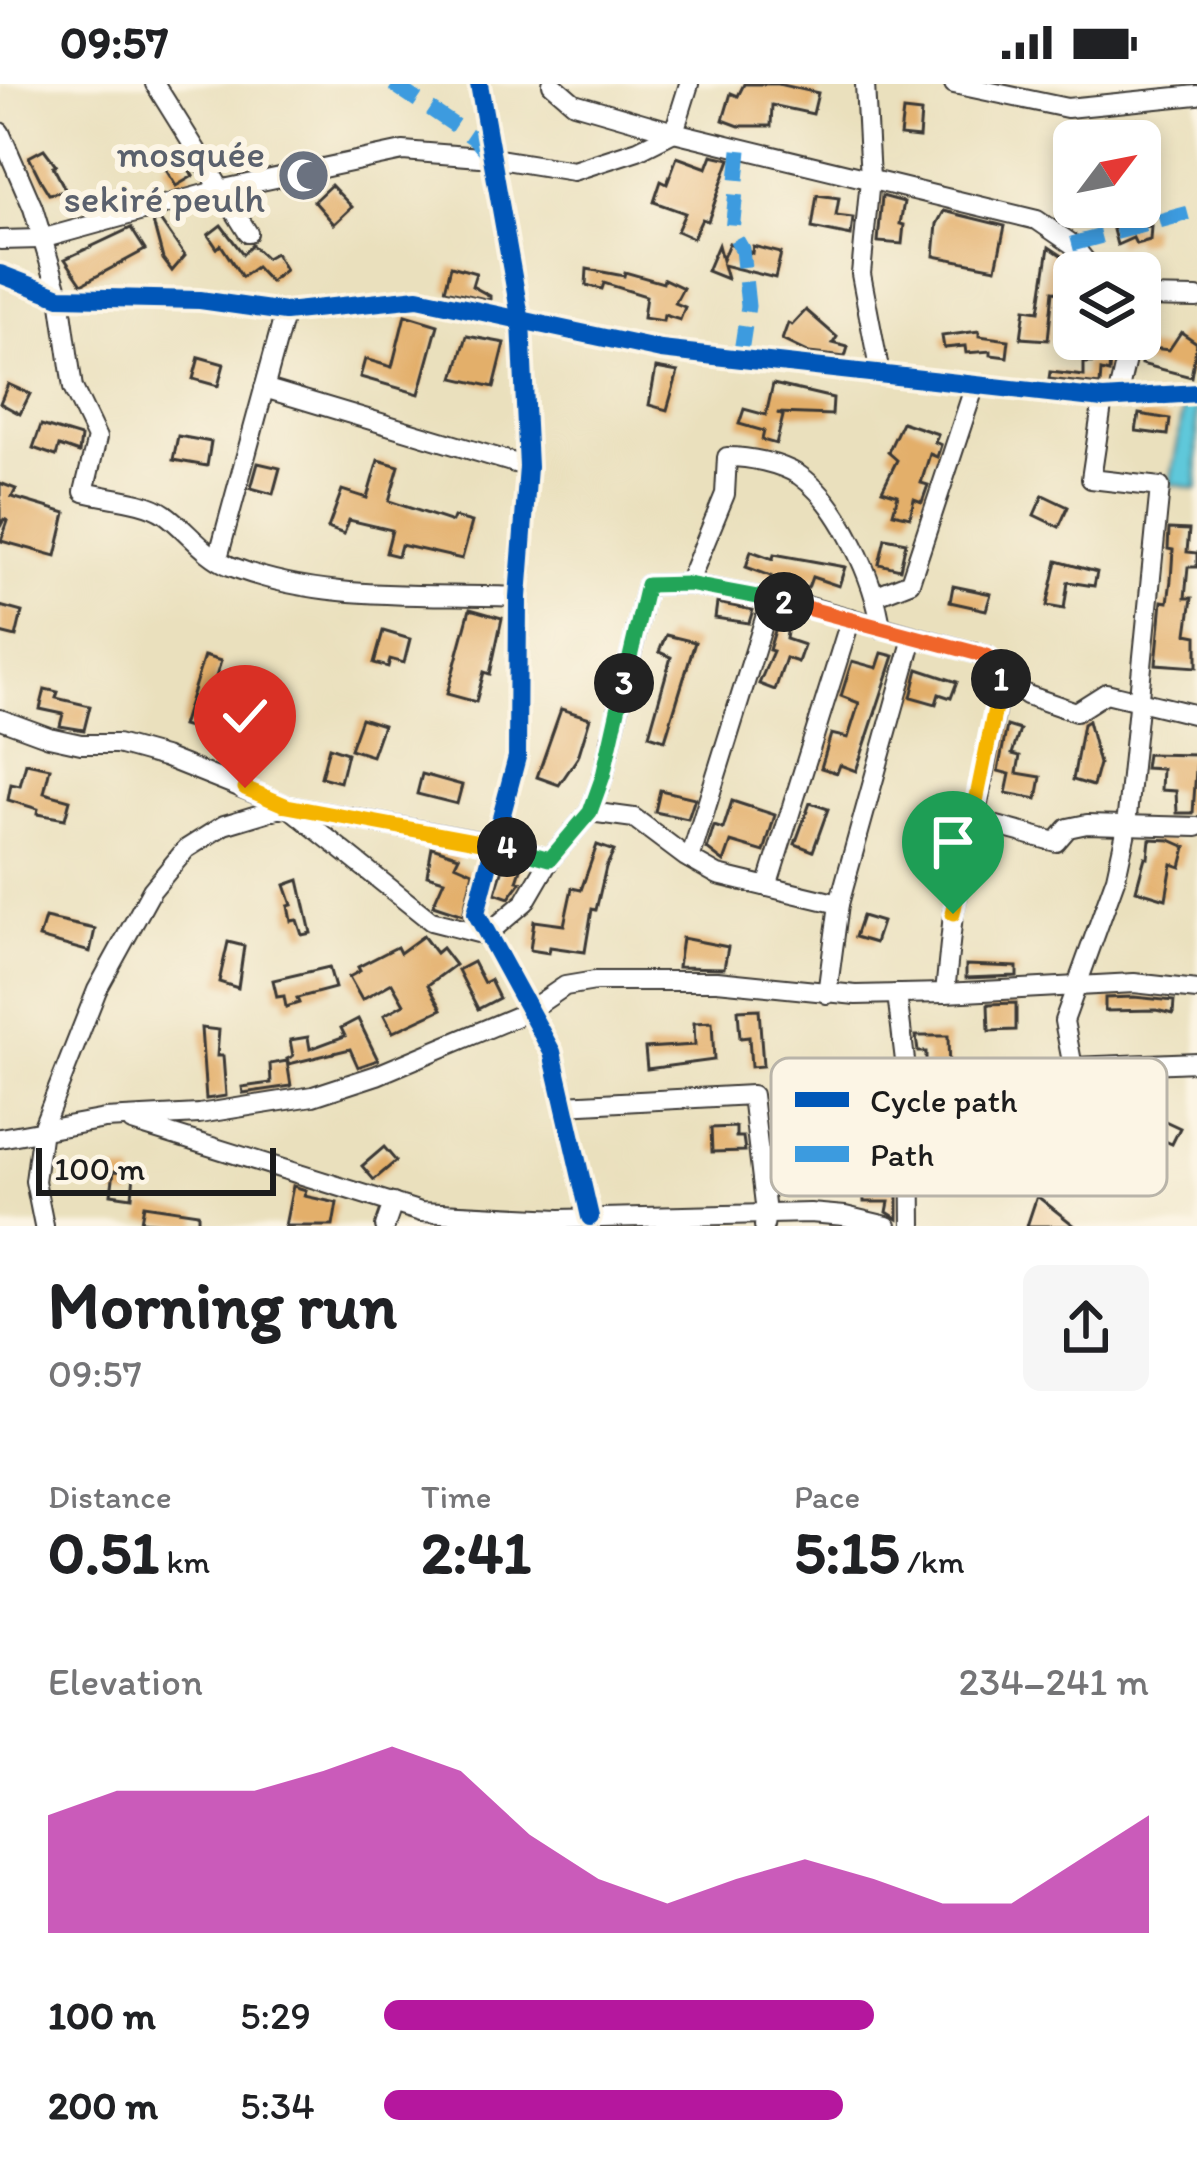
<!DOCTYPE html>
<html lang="en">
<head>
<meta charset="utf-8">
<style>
	:root { --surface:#fff; --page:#f6f6f6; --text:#202124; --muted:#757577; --accent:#b5179e }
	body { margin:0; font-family:Itim,sans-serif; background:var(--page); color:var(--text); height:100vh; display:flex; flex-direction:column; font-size:45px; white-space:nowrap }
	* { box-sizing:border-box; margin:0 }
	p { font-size:39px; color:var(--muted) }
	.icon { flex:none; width:66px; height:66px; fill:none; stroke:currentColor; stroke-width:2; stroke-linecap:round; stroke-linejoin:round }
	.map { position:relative; height:1142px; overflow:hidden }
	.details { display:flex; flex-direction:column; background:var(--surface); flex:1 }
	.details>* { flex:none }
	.needle { width:78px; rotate:58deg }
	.fabs { position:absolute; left:1053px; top:36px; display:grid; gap:24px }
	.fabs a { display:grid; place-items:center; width:108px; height:108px; border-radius:18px; background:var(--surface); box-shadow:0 6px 18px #0003; font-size:60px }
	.scale { position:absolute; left:36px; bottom:30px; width:240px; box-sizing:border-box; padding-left:12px; border:6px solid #1c1c1c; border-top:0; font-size:33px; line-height:42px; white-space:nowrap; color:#1c1c1c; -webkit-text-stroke:9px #fcf5e5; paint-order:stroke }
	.pin { position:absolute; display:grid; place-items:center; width:102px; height:102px; color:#fff; margin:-123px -51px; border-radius:50% 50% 50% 0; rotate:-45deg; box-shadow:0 0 12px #0007 }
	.pin .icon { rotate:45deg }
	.km { position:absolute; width:60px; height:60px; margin:-30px; border-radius:50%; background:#222; color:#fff; font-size:33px; line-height:60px; text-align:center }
	.round { display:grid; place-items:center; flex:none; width:126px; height:126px; border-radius:18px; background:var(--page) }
	.head { display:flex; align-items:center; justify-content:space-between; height:204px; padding:0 48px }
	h1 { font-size:66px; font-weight:700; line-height:90px }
	.figures { display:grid; grid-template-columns:repeat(3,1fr); gap:18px; height:204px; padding:12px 48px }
	.figures div { display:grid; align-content:center }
	.figures b { font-size:60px; font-weight:700 }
	.figures small { font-size:33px; font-weight:400 }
	.figures p { font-size:33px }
	.chart { height:336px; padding:24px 48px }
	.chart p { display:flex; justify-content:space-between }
	.chart svg { width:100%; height:216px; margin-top:12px; fill:var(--accent); opacity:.7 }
	ul { padding:0 48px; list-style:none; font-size:39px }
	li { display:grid; grid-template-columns:192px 144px 1fr; align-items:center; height:90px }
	li i { height:30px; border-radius:15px; background:var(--accent) }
	.status { display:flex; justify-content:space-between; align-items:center; height:84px; padding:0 60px; background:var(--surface); direction:ltr }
	.status svg { height:33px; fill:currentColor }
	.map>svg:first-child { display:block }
	.water { fill:#5fc8da; stroke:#3e727b; stroke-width:3 }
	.building { fill:#e3af6b }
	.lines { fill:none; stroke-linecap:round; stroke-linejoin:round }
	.minor-casing { stroke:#3b3934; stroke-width:22 }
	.minor { stroke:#fff; stroke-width:18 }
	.quiet { stroke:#3c9bdf; stroke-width:15; stroke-dasharray:30 15; stroke-linecap:butt }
	.cycleway-casing { stroke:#fcf5e5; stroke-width:26 }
	.cycleway { stroke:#0057b8; stroke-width:18 }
	.split-1-casing { stroke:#fff; stroke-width:24 }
	.split-2-casing { stroke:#fff; stroke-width:24 }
	.split-3-casing { stroke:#fff; stroke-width:24 }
	.split-4-casing { stroke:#fff; stroke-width:24 }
	.split-5-casing { stroke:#fff; stroke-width:24 }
	.split-1 { stroke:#f5b400; stroke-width:15 }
	.split-2 { stroke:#f0652b; stroke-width:15 }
	.split-3 { stroke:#22a559; stroke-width:15 }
	.split-4 { stroke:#22a559; stroke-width:15 }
	.split-5 { stroke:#f5b400; stroke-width:15 }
	.labels { text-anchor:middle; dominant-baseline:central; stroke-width:12; stroke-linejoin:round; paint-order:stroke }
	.worship-label { font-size:39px; fill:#5b616d; stroke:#fcf5e5; text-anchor:end }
	.key { fill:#fcf5e5; stroke:#b9b4a9; stroke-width:3 }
	.key-label { font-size:33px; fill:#1c1c1c }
</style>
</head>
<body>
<div class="status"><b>09:57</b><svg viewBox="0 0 49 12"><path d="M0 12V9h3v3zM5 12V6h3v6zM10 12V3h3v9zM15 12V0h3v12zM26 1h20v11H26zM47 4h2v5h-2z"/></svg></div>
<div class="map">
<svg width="1197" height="1142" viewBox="0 0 1197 1142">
	<rect width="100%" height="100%" fill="#fcf5e5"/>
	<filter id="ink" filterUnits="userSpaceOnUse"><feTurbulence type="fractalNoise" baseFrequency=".00833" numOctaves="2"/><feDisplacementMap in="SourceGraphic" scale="24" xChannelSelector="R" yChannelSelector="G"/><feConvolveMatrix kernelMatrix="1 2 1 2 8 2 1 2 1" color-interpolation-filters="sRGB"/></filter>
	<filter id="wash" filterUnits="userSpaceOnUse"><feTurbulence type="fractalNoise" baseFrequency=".004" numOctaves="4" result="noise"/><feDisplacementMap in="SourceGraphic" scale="48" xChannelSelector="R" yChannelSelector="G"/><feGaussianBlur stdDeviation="2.7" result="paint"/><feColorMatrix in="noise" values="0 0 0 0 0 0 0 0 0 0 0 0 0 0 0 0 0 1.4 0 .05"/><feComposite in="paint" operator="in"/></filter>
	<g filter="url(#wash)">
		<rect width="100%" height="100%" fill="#eae0bd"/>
		<polygon class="water" points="1185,317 1197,317 1197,405 1170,400"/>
		<g id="blocks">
			<g class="building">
				<polygon points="744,0 778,0 818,9 813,30 772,21 771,42 739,42 723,36 731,9 738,12"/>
				<polygon points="903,27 921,29 919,54 900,52"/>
				<polygon points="1136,35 1137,57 1114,57 1113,36"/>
				<polygon points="44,65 56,81 53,82 66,107 49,110 41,97 29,73"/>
				<polygon points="180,71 193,92 176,102 163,81"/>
				<polygon points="712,71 730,75 708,137 702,135 693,154 677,147 685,129 654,118 661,97 667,100 677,73 707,84"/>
				<polygon points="331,101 352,123 334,140 314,117"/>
				<polygon points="817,111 839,114 836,132 853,134 851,152 812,144"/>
				<polygon points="882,112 904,118 900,140 904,141 902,160 878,158"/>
				<polygon points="1107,123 1127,123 1132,143 1151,142 1150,156 1136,160 1133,154 1117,161"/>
				<polygon points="944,127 1005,142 996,184 934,172 937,140"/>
				<polygon points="160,136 185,172 172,187 163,175 153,138"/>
				<polygon points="221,141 243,170 252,161 266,174 275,169 285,186 270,198 256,183 242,193 221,161 217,164 208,151"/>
				<polygon points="131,144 145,166 82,200 65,175"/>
				<polygon points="729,159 752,169 753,162 781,169 775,194 723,181 727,195 707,187 718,161 722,176"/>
				<polygon points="1049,163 1067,175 1065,191 1074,189 1074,210 1053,207 1048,256 1021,254 1025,225 1039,227"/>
				<polygon points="451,182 476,189 472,202 490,212 490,216 445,206"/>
				<polygon points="587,185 624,192 625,188 663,199 664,195 683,204 675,219 685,223 680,236 664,231 663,237 643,234 646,212 604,199 602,205 586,201"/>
				<polygon points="806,226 837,253 833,259 848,263 845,273 809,269 782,256 788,239 792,241"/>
				<polygon points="405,231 438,241 419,310 360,293 365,275 392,283"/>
				<polygon points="979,247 979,252 1009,256 1007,273 991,271 991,267 966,269 965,262 944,264 942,252"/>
				<polygon points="1181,248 1197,259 1191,293 1141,280 1143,263 1169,266"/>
				<polygon points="467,252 505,259 494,303 454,294"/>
				<polygon points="199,273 224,280 218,302 193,295"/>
				<polygon points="1110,275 1109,289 1101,287 1100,301 1049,295 1050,288 1084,292 1084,279 1109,278"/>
				<polygon points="656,284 678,288 667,326 649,321"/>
				<polygon points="8,300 30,310 20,330 0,319"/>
				<polygon points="773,300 833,314 832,331 777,329 783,332 776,360 762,356 764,347 739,340 744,325 766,331"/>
				<polygon points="1139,330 1170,335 1168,351 1136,347"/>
				<polygon points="902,338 938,350 935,358 941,361 937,373 930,370 921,399 928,401 922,418 914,415 910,433 893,429 898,411 882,406 897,376 888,368"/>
				<polygon points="41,341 81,353 79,369 59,362 56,372 33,364"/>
				<polygon points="178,352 211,358 207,382 173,376"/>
				<polygon points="378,376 399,382 389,417 452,438 454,433 472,438 462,475 401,461 398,472 386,469 392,446 349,436 344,450 328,444 342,406 367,414"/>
				<polygon points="258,379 280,384 273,410 251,404"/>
				<polygon points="0,399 16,405 12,413 66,429 56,472 1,457 8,437 4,435 0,443"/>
				<polygon points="1043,411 1068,423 1059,443 1034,431"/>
				<polygon points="1169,445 1189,446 1187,468 1197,469 1197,483 1188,483 1185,514 1192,514 1187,550 1197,552 1197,583 1156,580 1162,517 1168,518 1171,496 1173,466 1168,465"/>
				<polygon points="885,454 906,458 900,485 879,480"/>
				<polygon points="751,467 773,475 774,470 845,483 839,502 812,493 808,504 770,499 771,492 746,483"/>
				<polygon points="1057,477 1097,488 1094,502 1068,498 1064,525 1047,522"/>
				<polygon points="953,502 991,510 986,526 950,518"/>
				<polygon points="717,519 753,526 749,539 715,534"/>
				<polygon points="0,522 22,528 16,553 0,549"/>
				<polygon points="470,525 502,534 490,590 484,588 476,618 447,610"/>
				<polygon points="777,540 788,542 786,555 804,561 798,578 786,574 775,606 759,600 773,567 769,566"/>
				<polygon points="383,547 410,555 404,579 390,575 388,583 374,579"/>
				<polygon points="666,551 695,558 665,656 649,651 671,573 659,568"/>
				<polygon points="882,569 894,572 856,687 840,681 837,689 821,684 831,650 848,654 859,619 841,612 852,577 877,584"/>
				<polygon points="204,572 221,577 215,596 242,605 227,655 182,642"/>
				<polygon points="918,585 957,598 951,614 939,610 936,620 911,613"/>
				<polygon points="45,605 58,608 56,614 90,622 84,646 60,642 63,630 40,625"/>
				<polygon points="561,625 590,634 578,673 559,701 537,693"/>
				<polygon points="361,634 383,641 372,672 350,665"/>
				<polygon points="1088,637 1099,680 1093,702 1073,696 1083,640"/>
				<polygon points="1007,642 1020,646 1012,670 1020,672 1017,689 1041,693 1037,715 1006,709 1010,690 998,687"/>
				<polygon points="329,663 347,669 340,698 321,693"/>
				<polygon points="1147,670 1197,671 1193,729 1177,729 1176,707 1161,706 1162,685 1145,684"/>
				<polygon points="26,679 50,684 44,709 70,716 65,735 37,730 38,725 8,716 11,700 20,702"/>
				<polygon points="422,690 462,701 457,720 417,710"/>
				<polygon points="660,706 695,714 688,735 655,728"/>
				<polygon points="732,717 775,731 764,768 731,758 724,778 707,765 714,742 723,745"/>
				<polygon points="810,719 828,725 813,767 795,760"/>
				<polygon points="1150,755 1170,756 1186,763 1181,783 1172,780 1166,815 1136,806 1145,773 1148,774"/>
				<polygon points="597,761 614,767 606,783 596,826 592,825 585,868 550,863 549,869 530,866 534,837 564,841 572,804 581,806"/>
				<polygon points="432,763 459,772 455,780 473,788 463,831 433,821 444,796 427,791"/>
				<polygon points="505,778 521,785 517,797 521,798 509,814 495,809"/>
				<polygon points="299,796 311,849 302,851 297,836 291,837 288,822 292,821 285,801"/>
				<polygon points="862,832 882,838 875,859 855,853"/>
				<polygon points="45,834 95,845 90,868 39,854"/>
				<polygon points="423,852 436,869 442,864 455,881 428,901 442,925 393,948 384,931 404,920 392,899 362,916 349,893 360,887 358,883 397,863 400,869"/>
				<polygon points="682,854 728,863 724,884 678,883"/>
				<polygon points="228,858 244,862 238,904 219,898"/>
				<polygon points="473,878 484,899 490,896 499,914 478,925 458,886"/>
				<polygon points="966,881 1017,883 1017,892 966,894"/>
				<polygon points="329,883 335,904 297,914 299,919 286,923 284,912 277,913 273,896"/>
				<polygon points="1134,913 1174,917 1173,930 1156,926 1105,927 1105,914"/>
				<polygon points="1016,919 1016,946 989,947 988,920"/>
				<polygon points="759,925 763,982 751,983 749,953 740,954 738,926"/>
				<polygon points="358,935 378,976 358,983 350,965 289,980 287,975 293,972 290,956 308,953 310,965 345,952 341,944"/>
				<polygon points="712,938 714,976 647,985 645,964 695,961 694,939"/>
				<polygon points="201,944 219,946 217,972 223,972 226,1012 206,1015"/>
				<polygon points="916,952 948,952 949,990 926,991 926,968 918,968"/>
				<polygon points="287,977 291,1002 243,1009 242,1003 271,999 270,980"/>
				<polygon points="788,1027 793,1092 775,1094 769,1029"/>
				<polygon points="1148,1029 1180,1044 1172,1060 1140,1046"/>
				<polygon points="736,1043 736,1053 743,1053 745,1067 712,1068 711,1044"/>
				<polygon points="858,1046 859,1064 884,1063 885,1088 898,1088 898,1135 887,1128 889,1118 864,1118 863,1087 845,1088 842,1047"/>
				<polygon points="384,1063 396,1077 374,1096 362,1082"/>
				<polygon points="114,1087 134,1089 132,1113 111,1110"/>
				<polygon points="293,1102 306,1106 304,1112 337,1119 333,1142 285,1142"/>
				<polygon points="1037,1112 1075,1142 1027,1142"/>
				<polygon points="144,1121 198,1129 198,1142 141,1137"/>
			</g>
		</g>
	</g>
	<g filter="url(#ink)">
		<use href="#blocks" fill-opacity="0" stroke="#3b3934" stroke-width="3"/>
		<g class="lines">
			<defs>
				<g id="minor">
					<polyline points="155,0 248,149"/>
					<polyline points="479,0 521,238 528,383 518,513 517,673 476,829 552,968 590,1133"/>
					<polyline points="552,0 574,19 674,48 1037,136 1072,160 1095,189"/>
					<polyline points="865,0 870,95 861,190 880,290"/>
					<polyline points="954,0 1067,24 1197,11"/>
					<path d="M0,48L33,124L60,213L73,304L97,354L84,408C107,414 145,416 165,430C187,446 204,471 230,482C321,518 423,509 518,513"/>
					<polyline points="0,156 41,155 219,106 403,67 493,74 573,87 638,66 674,48 689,0"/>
					<polyline points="0,190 60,213 200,216 285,228 418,214 661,266 1103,315 1197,309"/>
					<polyline points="1140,213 1197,214"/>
					<polyline points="264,304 528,383"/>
					<polyline points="1117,314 1127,271 1125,255"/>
					<polyline points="218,474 285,228"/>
					<path d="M688,500L725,410L727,373C750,373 779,379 799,391C840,419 875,497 881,544"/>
					<polyline points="877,511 910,498 975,301"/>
					<polyline points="1002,591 975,736 1056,758 1068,744 1087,740 1197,743"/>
					<polyline points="0,635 49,653 81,660 117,660 164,673 287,722 495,760 550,775"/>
					<polyline points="690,775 771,515"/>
					<polyline points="767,803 851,534"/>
					<polyline points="839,820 718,791 686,773 634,734 590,728 603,692 647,501 688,500 810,523 987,572 1007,597 1027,611 1076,628 1106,609 1197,631"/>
					<polyline points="945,909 1134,899 1197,906"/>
					<polyline points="827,910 839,820 913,554"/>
					<polyline points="897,910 911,1027 912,1142"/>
					<polyline points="1073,983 1064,937 1116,793 1125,752 1160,403 1091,395 1103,315"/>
					<polyline points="564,1021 752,1011 766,1129 764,1142"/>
					<polyline points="841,1030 947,1023 971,998 1073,983 1197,978"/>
					<polyline points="132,1038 421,1128 560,1135 810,1129 845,1132 887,1142"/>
					<polyline points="0,1054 105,1035 199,1030 313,1012 377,991 527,928 565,902 595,897 717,897 856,911 945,909 953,830 975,736"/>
					<polyline points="44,1142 35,1097 42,1045 97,906 152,806 186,765 224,741 287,722 431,837 486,851 525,818 550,775 590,728"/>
					<polyline points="385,1142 393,1119"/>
				</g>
			</defs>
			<use href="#minor" class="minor-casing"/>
			<use href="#minor" class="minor"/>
			<g class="quiet">
				<polyline points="393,0 475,55 489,71"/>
				<polyline points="740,66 732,147 742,165 748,222 740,274"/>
				<polyline points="1072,160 1197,127"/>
			</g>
			<defs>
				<g id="cycleway">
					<polyline points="479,0 521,238 528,383 518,513 517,673 476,829 552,968 590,1133"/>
					<polyline points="0,190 60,213 200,216 285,228 418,214 661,266 1103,315 1197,309"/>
				</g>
			</defs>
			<use href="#cycleway" class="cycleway-casing"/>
			<use href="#cycleway" class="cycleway"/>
		</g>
	</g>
	<g class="lines" filter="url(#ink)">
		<defs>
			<polyline id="split-1" points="953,830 1001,595"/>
			<polyline id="split-2" points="784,518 987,572 996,579 1001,595"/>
			<polyline id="split-3" points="624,599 647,501 688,500 784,518"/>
			<polyline id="split-4" points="507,763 550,775 590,728 603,692 624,599"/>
			<polyline id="split-5" points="245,704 287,722 507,763"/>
		</defs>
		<use href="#split-1" class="split-1-casing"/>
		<use href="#split-2" class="split-2-casing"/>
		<use href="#split-3" class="split-3-casing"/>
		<use href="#split-4" class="split-4-casing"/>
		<use href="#split-5" class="split-5-casing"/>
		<use href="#split-1" class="split-1"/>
		<use href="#split-2" class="split-2"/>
		<use href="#split-3" class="split-3"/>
		<use href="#split-4" class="split-4"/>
		<use href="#split-5" class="split-5"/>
	</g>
	<defs>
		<symbol id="mosque-disc" viewBox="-11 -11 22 22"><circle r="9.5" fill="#6b7280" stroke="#fcf5e5"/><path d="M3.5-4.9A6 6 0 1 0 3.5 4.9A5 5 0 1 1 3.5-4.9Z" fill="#fff"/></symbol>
	</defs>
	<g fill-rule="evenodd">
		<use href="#mosque-disc" x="274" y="62" width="59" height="59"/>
	</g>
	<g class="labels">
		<g class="worship-label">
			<text x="265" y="69">mosquée<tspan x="265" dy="45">sekiré peulh</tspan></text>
		</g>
	</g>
	<rect x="771" y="974" width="396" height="138" rx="18" class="key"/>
	<rect x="795" y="1008" width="54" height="15" fill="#0057b8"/>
	<rect x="795" y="1062" width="54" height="16" fill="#3c9bdf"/>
	<g class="key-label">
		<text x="870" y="1028">Cycle path</text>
		<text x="870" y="1082">Path</text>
	</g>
</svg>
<div class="fabs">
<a><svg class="needle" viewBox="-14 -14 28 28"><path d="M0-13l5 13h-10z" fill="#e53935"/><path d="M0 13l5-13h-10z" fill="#757577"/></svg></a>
<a><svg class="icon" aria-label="layers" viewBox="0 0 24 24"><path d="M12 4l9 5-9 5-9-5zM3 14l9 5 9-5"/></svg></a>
</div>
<div class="scale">100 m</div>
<div class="pin" style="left:953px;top:830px;background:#1e9e55"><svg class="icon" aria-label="arrive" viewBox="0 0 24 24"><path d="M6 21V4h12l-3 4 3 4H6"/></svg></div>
<div class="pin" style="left:245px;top:704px;background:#d93025"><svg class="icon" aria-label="check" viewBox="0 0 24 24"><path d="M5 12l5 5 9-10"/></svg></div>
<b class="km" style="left:1001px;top:595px">1</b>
<b class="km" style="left:784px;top:518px">2</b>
<b class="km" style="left:624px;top:599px">3</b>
<b class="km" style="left:507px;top:763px">4</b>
</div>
<section class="details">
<div class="head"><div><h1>Morning run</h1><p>09:57</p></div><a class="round"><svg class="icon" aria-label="share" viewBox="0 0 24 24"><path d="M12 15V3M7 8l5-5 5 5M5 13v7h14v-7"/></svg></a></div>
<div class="figures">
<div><p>Distance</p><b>0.51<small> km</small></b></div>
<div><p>Time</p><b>2:41</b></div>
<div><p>Pace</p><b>5:15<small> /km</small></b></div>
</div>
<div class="chart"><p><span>Elevation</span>234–241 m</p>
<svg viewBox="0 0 160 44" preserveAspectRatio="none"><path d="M0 44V20L10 15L20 15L30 15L40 11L50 6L60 11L70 24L80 33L90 38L100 33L110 29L120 33L130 38L140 38L150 29L160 20V44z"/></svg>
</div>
<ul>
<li><b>100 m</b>5:29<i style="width:64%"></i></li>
<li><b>200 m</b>5:34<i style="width:60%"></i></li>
</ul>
</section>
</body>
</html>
